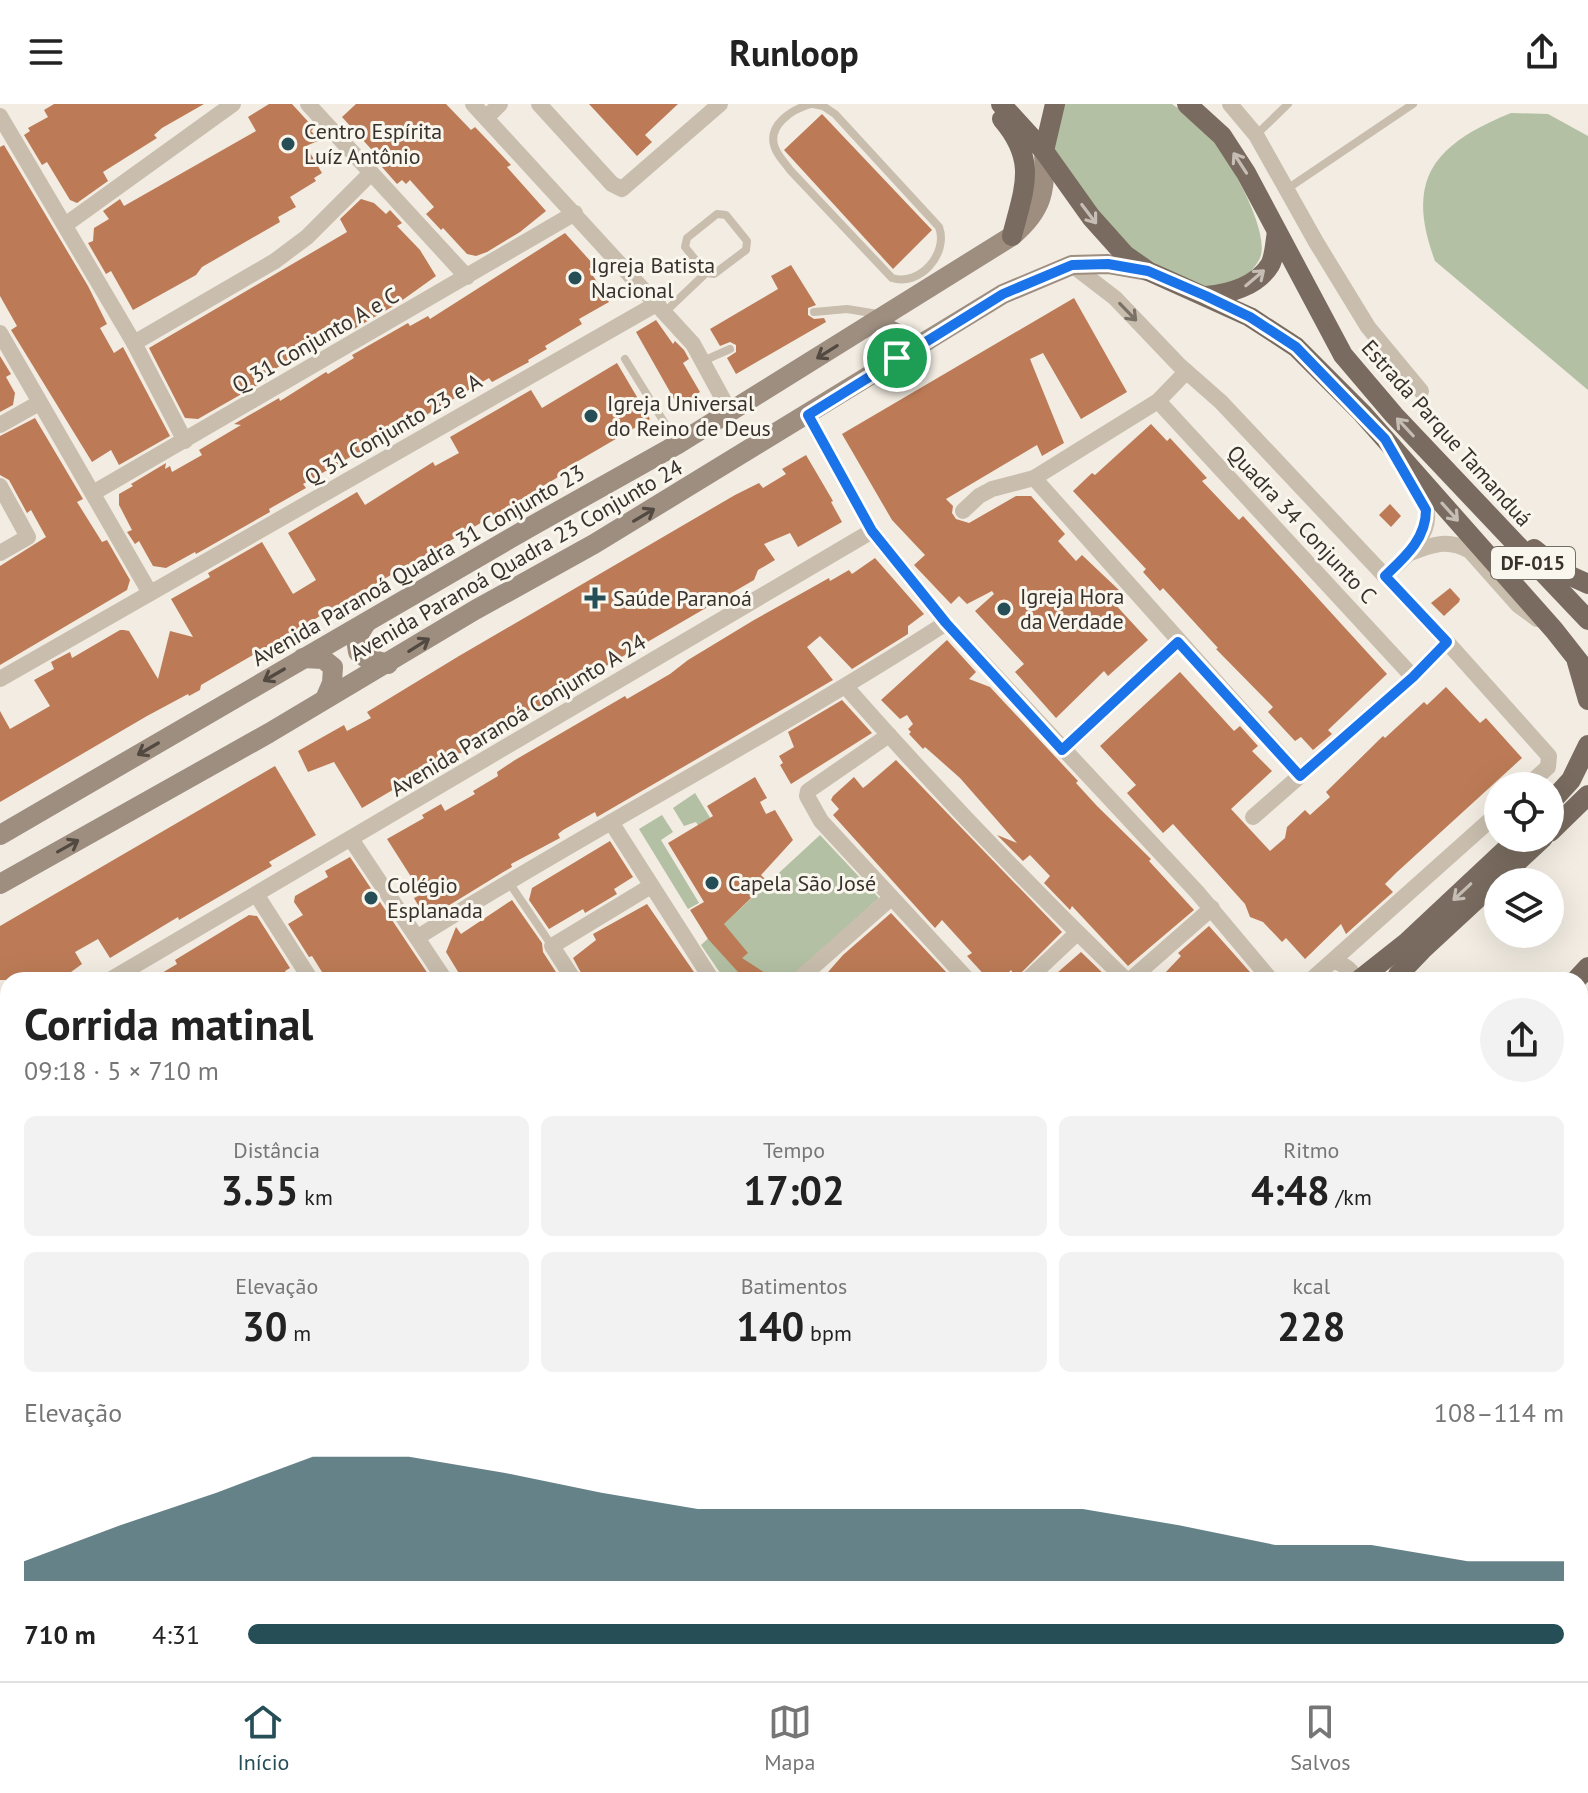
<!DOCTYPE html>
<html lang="pt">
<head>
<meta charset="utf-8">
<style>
	:root { --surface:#fff; --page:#f2f2f2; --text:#222; --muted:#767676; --line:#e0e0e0; --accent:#254e57 }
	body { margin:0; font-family:"PT Sans",sans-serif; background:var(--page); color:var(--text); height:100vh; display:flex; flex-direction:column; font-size:30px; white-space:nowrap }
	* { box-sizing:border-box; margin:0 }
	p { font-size:26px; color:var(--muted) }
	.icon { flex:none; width:44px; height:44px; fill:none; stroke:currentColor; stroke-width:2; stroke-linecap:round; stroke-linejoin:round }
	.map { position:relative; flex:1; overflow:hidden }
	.drawer { position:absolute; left:0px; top:868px; width:1588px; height:710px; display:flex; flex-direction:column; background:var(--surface); border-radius:24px 24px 0 0; box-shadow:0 8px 32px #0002 }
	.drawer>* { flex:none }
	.tools { position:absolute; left:1484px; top:668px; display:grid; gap:16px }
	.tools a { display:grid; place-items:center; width:80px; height:80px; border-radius:50%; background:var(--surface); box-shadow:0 8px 32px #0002; font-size:40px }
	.pin { position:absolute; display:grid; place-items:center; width:68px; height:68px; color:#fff; margin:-34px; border:4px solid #fff; border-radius:50%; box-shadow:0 2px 8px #0007 }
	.round { display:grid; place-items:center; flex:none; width:84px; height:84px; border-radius:42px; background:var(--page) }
	.headline { display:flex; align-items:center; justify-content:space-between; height:136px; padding:0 24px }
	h1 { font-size:44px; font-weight:700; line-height:60px }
	.stats { display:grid; grid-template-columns:repeat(3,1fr); gap:12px; height:136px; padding:8px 24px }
	.stats div { display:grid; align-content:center; border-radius:12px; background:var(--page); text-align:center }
	.stats b { font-size:40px; font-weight:700 }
	.stats small { font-size:22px; font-weight:400 }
	.stats p { font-size:22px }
	.chart { height:224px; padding:16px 24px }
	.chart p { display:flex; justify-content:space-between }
	.chart svg { width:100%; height:144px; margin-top:8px; fill:var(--accent); opacity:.7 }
	ul { padding:0 24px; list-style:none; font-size:26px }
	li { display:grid; grid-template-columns:128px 96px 1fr; align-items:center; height:60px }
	li i { height:20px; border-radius:10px; background:var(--accent) }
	header { display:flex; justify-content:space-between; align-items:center; height:104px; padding:0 24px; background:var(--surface); font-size:36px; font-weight:700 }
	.menu { display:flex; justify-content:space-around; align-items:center; height:112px; border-top:2px solid var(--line); background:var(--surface); font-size:22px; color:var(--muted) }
	.menu a { display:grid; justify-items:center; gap:4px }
	.menu .on { color:var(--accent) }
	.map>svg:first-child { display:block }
	.green { fill:#b3c0a3 }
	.building { fill:#bc7b56 }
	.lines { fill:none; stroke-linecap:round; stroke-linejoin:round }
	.lane { stroke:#c9beae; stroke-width:8 }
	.street { stroke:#c9beae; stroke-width:16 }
	.secondary { stroke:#9d8e80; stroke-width:20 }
	.primary { stroke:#796b5f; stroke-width:20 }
	.oneway { stroke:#c6beb5 }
	.oneway2 { stroke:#7a7166 }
	.oneway3 { stroke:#524941 }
	.route-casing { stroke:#fff; stroke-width:16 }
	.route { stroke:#1a73e8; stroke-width:10 }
	.poi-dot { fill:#254e57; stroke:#f9f6ee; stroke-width:3 }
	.labels { text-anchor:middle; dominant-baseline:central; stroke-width:6; stroke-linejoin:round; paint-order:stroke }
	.shield { fill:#f9f6ee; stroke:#736d66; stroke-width:2 }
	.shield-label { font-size:20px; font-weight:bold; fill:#39322c }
	.poi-label { font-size:22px; fill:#39322c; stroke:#f9f6ee; text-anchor:start }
	.street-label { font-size:22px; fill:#39322c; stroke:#f9f6ee }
</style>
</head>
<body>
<header><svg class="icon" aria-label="menu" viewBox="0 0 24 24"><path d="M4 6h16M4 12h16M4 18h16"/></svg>Runloop<svg class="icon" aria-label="share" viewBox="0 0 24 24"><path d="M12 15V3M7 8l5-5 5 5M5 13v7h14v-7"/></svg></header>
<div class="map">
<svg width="1588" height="1577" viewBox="0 0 1588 1577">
	<rect width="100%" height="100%" fill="#f2ece2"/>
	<g class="green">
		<path d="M1063,0H1172C1187,10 1202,23 1214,37C1230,57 1273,132 1259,156C1247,177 1229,181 1208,187L1130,146L1050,48Z"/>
		<path d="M1511,9L1548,10L1588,32V286L1435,157C1404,74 1435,40 1511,9Z"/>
		<polygon points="695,689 731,748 733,779 696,718 684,722 673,704"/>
		<polygon points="662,711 673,728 661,736 699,799 688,805 639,725"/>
		<polygon points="820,731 879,794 788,876 725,876 701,841"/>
		<polygon points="1588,1158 1588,1253 1580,1244 1580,1165"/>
		<polygon points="1580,1337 1588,1338 1588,1577 992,1577 999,1570 1580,1570"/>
	</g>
	<g class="building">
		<polygon points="54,0 204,0 162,24 154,31 157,34 103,68 108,77 77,99 70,96 47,58 42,61 24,31 30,27 28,24 48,13 44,6"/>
		<polygon points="269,0 292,0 314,24 311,27 320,36 306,42 322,69 314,74 316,77 290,93 296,103 278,113 280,118 202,163 196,171 133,206 111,167 106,170 88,139 93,137 94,124 109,115 103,107 120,95 124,102 256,27 248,13"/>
		<polygon points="356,0 446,0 471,26 475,23 496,45 511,61 507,63 546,107 520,128 487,148 476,152 467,150 443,124 441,126 426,110 434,103 410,76 406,80 402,76 397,80 382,63 384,61 371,45 342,13"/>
		<polygon points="589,0 678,0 645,31 652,38 637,52"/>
		<polygon points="822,10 932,126 893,165 784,46"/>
		<polygon points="4,41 88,182 107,220 100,224 114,249 123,243 170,332 119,361 111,346 92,358 11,226 17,222 0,192 0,43"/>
		<polygon points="361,95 374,99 386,110 390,106 402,119 397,122 420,146 436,172 397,200 340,233 334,232 297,252 263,272 266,276 198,315 185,314 149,244 347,128 340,115"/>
		<polygon points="565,129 594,161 589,165 609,198 579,215 582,220 545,242 547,245 528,256 529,258 492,278 489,274 360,350 359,348 303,380 306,384 269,405 270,408 196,450 195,448 166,464 153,462 139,437 135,440 127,428 132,426 119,401 119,390 133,382 131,380 166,359 165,365 170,362 172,368 202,351 199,346 241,321 234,320 279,294 280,297 326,268 328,270 354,254 352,251 408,219 410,222 428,212 430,215"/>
		<polygon points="791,161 816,201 808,204 808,211 814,215 824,214 826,218 736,270 727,254 736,248 736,241 730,238 720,242 710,225 778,185 771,172"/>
		<polygon points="1074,194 1127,288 1081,315 1043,249 1030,255 1064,339 1042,352 1037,341 946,395 953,402 952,409 956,415 969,419 1016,392 1031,392 1065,430 1058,437 1076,457 1082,451 1121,488 1112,497 1148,536 1108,572 1104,567 1056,614 1015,568 1024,560 975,507 994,490 992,487 967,500 959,492 951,500 914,461 925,451 892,416 842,330"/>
		<polygon points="656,216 673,240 675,237 684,246 689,255 683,259 700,288 678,302 636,228"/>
		<polygon points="0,252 11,270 6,273 15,289 13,301 0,308"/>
		<polygon points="617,259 650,315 561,367 563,370 517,398 201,581 200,586 189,592 188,590 147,612 0,698 0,607 10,625 50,602 34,576 54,565 51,558 70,548 72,554 120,526 124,526 129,527 158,575 170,527 193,533 171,495 210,473 208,469 262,438 293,490 316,476 288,429 357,388 365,401 433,358 435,362 459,349 450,333 531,286 542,304"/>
		<polygon points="35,314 83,395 77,398 102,438 107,436 130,476 127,486 0,561 0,462 46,433 31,406 27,409 9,376 0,371 0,332"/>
		<polygon points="1151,320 1167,337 1170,334 1207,374 1202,377 1239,416 1243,412 1387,570 1328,626 1332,630 1313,646 1301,633 1295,637 1268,608 1273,603 1216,545 1218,544 1163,484 1160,487 1143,468 1146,465 1073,387 1092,369 1095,371"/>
		<polygon points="806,351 833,397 831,398 842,418 798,443 790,429 764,440 775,456 758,466 754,476 570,583 572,586 548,600 537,604 536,602 461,649 454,650 452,646 430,664 362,704 334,658 308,668 298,647 344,621 347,627 371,614 367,608 459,552 735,391 759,379 763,384 786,370 782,365"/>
		<polygon points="1390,400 1401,412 1391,423 1379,411"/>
		<polygon points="875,454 924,510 908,522 908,530 852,565 820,532 807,543 833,576 597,713 595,708 563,726 558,730 560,734 511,760 512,763 505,767 430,813 423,810 414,794 422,790 387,735 424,714 422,711 441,700 445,707 475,690 473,687 498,672 497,668 515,656 625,592 627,595 670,570 688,556 754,516 829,474 830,477 849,466 852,470"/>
		<polygon points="1450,484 1460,495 1459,498 1444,512 1431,499"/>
		<polygon points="947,536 976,568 969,575 990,583 1078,677 1076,679 1097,702 1151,755 1149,757 1194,806 1128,862 1072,802 1070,806 1044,779 1050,772 1030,751 1023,757 997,731 1017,739 960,674 925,643 923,645 909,630 911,628 908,625 913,620 907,611 900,615 881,596"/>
		<polygon points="1180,568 1234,627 1240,622 1258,642 1252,647 1272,667 1231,705 1270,747 1285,734 1287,723 1305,706 1310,711 1330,693 1326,688 1383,632 1385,634 1424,598 1427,601 1446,583 1480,619 1486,614 1522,654 1396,769 1385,780 1393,788 1346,830 1341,820 1305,855 1286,834 1282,838 1263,818 1250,813 1245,800 1173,720 1163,729 1127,689 1136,681 1100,642"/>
		<polygon points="842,596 872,629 791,680 780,661 783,659 779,652 794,643 788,628"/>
		<polygon points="896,656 1062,828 1016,874 1011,866 1001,876 989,876 967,852 972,849 942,816 935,824 833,711 839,705 831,696 833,692 854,673 863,684 867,681"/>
		<polygon points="275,662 316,731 269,758 272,762 179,816 178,813 110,854 98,835 75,848 82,860 60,876 0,876 0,822"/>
		<polygon points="755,673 767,694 760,698 766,710 775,706 793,736 761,771 768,778 724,820 748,849 742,854 776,876 737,876 739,869 708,835 690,806 704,798 668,739 713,712 707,702"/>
		<polygon points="610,737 633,773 614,785 617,790 585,809 583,805 549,825 529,796 532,784"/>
		<polygon points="350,753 428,870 417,876 327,876 312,852 309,853 288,820 303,811 294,798 295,792 328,773 325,767"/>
		<polygon points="512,796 542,839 543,848 561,876 463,876 446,848 456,823 461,830"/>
		<polygon points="647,800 696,871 688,876 585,876 573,854 596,836 593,830"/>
		<polygon points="891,809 947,869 940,876 821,876 843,851"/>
		<polygon points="249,811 257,812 290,864 285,867 290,876 150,876 177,860 175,856"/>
		<polygon points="1209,822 1234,850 1257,876 1171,876 1165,869 1181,852 1178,849"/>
		<polygon points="1081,848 1110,876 1049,876"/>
	</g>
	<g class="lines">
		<g class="lane">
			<path d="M811,0C793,5 766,21 775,44C778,52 785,59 790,66L892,174C919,183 949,150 939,123L835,10L823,2L813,0"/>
			<polyline points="1256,31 1288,0"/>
			<polyline points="1287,85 1413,0"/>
			<polyline points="665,208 706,169 714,170 746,146 747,137 726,111 717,110 687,134 685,143 706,169"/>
			<polyline points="814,208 847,205 878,210"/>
			<polyline points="625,255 677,339"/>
			<polyline points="703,257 730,245"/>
			<polyline points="508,777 552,842"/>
		</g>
		<g class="street">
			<polyline points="308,0 467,173"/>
			<polyline points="473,0 693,240 730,308"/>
			<polyline points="539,0 612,80 622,85 720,0"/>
			<polyline points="1230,0 1256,31 1316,138 1368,223 1421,287"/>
			<polyline points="0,12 134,239 185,337"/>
			<polyline points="486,14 500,0"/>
			<polyline points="65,121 233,0"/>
			<polyline points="1072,161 1115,194 1179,261 1221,298 1447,538 1549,652 1548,663 1527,682"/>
			<polyline points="0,229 150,489"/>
			<polyline points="134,239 275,157 307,133 371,69"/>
			<polyline points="1158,297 1413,573"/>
			<polyline points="808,311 872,427 946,519 1197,788 1271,876"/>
			<polyline points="0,321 39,299"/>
			<polyline points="1034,374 1300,672"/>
			<polyline points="0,382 28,433 0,449"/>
			<polyline points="93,389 575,109"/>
			<polyline points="963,407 979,392 992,385 1034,374 1158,297 1186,268"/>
			<path d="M1408,450C1431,441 1447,434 1470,447L1518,501L1537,515"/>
			<path d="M1385,472C1401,457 1434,430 1426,405C1420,390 1408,375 1400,361"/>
			<polyline points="0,575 658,199"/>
			<path d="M846,583C935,684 1029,782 1126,876"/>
			<polyline points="889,631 808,687 807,692 821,717 968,876"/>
			<polyline points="1062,646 1178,538"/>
			<polyline points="1253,713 1413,573 1447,538"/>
			<polyline points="611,718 712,876"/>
			<polyline points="351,735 445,876"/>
			<polyline points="256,790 311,876"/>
			<path d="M418,833C592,724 774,630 946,519"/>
			<path d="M1335,857C1345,862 1352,865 1355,876"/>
			<polyline points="110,876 872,427"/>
			<polyline points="574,876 552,842 651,782"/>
			<polyline points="798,876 891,794"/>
			<polyline points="1027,876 1077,829"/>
			<polyline points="1130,876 1212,804"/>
			<polyline points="1311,876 1498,709"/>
			<polyline points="0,940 8,936"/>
			<polyline points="0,1038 8,1050"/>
			<polyline points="0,1254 8,1266"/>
			<polyline points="0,1449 8,1444"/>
			<polyline points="0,1534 8,1531"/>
			<polyline points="46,1570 50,1577"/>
			<polyline points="200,1570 204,1577"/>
			<polyline points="341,1570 345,1577"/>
			<polyline points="367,1577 374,1570"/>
			<polyline points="548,1577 555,1570"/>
		</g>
		<g class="secondary">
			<polyline points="875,219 900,231 902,236 897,254"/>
			<polyline points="366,519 356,535 358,548 366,554 388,560"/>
			<polyline points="303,554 323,555 333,563 332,579 326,593"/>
			<path d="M0,731L530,423L678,340L1012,132C1043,106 1046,86 1044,47"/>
			<polyline points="0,780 269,629 475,506 594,440 1003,190 1072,161 1108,160 1148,167"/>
		</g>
		<g class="primary">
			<polyline points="1001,0 1044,47 1091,113 1125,151 1148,167 1250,213 1296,243 1362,309 1554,526 1588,569"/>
			<polyline points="1187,0 1222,32 1246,69 1343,251 1394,311 1588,516"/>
			<path d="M1002,15C1038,57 1024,84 1012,132"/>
			<polyline points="1044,47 1055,0"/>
			<path d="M1206,192C1229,190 1257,182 1270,161C1275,152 1275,138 1277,128"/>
			<polyline points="1534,445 1564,469 1588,480"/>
			<polyline points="1577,558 1588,596"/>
			<polyline points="1550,699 1571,676 1588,641"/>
			<polyline points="1550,728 1588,691"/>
			<polyline points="1359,876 1407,838 1518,734"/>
			<polyline points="1396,876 1398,871 1422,846 1543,734"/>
			<polyline points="1576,876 1588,863"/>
			<polyline points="1580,915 1588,909"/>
			<polyline points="1580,1012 1588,1011"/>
			<polyline points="800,1577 808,1570"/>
			<polyline points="859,1577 868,1570"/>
		</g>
	</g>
	<defs><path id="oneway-shaft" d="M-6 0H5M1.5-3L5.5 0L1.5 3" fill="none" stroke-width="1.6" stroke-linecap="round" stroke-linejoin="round" transform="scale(2)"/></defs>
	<g class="oneway">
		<use href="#oneway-shaft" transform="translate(1240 59) rotate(-123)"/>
		<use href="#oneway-shaft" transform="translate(1089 110) rotate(53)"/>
		<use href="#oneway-shaft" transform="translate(1255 174) rotate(-40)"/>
		<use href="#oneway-shaft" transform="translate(1405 323) rotate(-133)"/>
		<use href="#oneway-shaft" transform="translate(1450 408) rotate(48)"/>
		<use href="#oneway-shaft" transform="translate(1462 788) rotate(137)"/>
	</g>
	<use class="oneway2" href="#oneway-shaft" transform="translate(1128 208) rotate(46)"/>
	<g class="oneway3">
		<use href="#oneway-shaft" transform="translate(827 248) rotate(148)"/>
		<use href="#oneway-shaft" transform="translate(644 411) rotate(-31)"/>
		<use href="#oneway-shaft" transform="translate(419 541) rotate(-32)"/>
		<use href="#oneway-shaft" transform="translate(274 571) rotate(150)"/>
		<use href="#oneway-shaft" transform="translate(148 645) rotate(150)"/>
		<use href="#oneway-shaft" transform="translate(68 742) rotate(-29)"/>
	</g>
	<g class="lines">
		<defs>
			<path id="route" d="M1108,160L1148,167L1206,192L1250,213L1296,243L1385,335L1426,406C1426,435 1405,453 1385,472L1447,538L1413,573L1300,672L1178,538L1062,646L946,519L872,427L808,311L1003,190L1072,161Z"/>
		</defs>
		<use href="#route" class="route-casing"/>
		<use href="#route" class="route"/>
	</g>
	<g class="poi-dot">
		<circle cx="288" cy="40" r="8"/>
		<circle cx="575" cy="174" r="8"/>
		<circle cx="591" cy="312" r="8"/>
		<path d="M591 482h8v8h8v8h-8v8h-8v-8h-8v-8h8z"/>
		<circle cx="1004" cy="505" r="8"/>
		<circle cx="712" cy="779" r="8"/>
		<circle cx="371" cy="794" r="8"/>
	</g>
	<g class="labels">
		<rect class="shield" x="1491" y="443" width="84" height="32" rx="6"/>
		<g class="shield-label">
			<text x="1533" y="459">DF-015</text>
		</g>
		<g class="poi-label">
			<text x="304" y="27">Centro Espírita<tspan x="304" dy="25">Luíz Antônio</tspan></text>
			<text x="591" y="161">Igreja Batista<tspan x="591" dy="25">Nacional</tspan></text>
			<text x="607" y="299">Igreja Universal<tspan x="607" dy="25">do Reino de Deus</tspan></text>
			<text x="1020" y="492">Igreja Hora<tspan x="1020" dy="25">da Verdade</tspan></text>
			<text x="613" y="494">Saúde Paranoá</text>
			<text x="728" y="779">Capela São José</text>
			<text x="387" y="781">Colégio<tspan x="387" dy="25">Esplanada</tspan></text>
		</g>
		<g class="street-label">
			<text transform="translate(315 236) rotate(-30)">Q 31 Conjunto A e C</text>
			<text transform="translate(393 325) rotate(-30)">Q 31 Conjunto 23 e A</text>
			<text transform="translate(1447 329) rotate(48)">Estrada Parque Tamanduá</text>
			<text transform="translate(1302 420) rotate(47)">Quadra 34 Conjunto C</text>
			<text transform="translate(516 456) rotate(-30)">Avenida Paranoá Quadra 23 Conjunto 24</text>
			<text transform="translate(418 461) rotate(-30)">Avenida Paranoá Quadra 31 Conjunto 23</text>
			<text transform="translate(518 611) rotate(-31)">Avenida Paranoá Conjunto A 24</text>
		</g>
	</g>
</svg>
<div class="tools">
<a><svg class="icon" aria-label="locate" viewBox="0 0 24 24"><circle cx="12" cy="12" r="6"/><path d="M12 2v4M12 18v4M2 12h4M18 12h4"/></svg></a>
<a><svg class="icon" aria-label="layers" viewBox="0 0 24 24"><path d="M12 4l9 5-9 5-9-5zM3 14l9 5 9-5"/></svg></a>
</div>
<div class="pin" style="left:897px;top:254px;background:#1e9e55"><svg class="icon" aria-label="arrive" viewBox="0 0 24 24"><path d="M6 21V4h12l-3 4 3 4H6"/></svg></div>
<section class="drawer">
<div class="headline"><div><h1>Corrida matinal</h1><p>09:18 · 5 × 710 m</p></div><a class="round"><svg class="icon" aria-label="share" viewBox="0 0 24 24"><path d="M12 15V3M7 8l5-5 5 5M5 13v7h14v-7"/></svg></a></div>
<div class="stats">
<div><p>Distância</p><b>3.55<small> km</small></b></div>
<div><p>Tempo</p><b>17:02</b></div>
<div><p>Ritmo</p><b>4:48<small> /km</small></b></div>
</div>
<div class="stats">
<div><p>Elevação</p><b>30<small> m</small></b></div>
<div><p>Batimentos</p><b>140<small> bpm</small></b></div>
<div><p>kcal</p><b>228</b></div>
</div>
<div class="chart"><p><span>Elevação</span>108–114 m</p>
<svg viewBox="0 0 160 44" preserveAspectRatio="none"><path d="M0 44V38L10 27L20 17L30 6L40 6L50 11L60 17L70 22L80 22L90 22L100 22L110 22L120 27L130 33L140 33L150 38L160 38V44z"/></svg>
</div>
<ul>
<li><b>710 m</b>4:31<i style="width:100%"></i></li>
</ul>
</section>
</div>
<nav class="menu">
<a class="on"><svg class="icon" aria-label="home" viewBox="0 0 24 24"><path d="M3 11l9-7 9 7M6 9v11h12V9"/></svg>Início</a>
<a><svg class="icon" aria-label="map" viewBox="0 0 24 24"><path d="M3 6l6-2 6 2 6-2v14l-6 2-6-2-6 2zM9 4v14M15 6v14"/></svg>Mapa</a>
<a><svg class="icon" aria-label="saved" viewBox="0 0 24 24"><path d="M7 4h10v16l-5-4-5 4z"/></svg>Salvos</a>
</nav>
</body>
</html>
